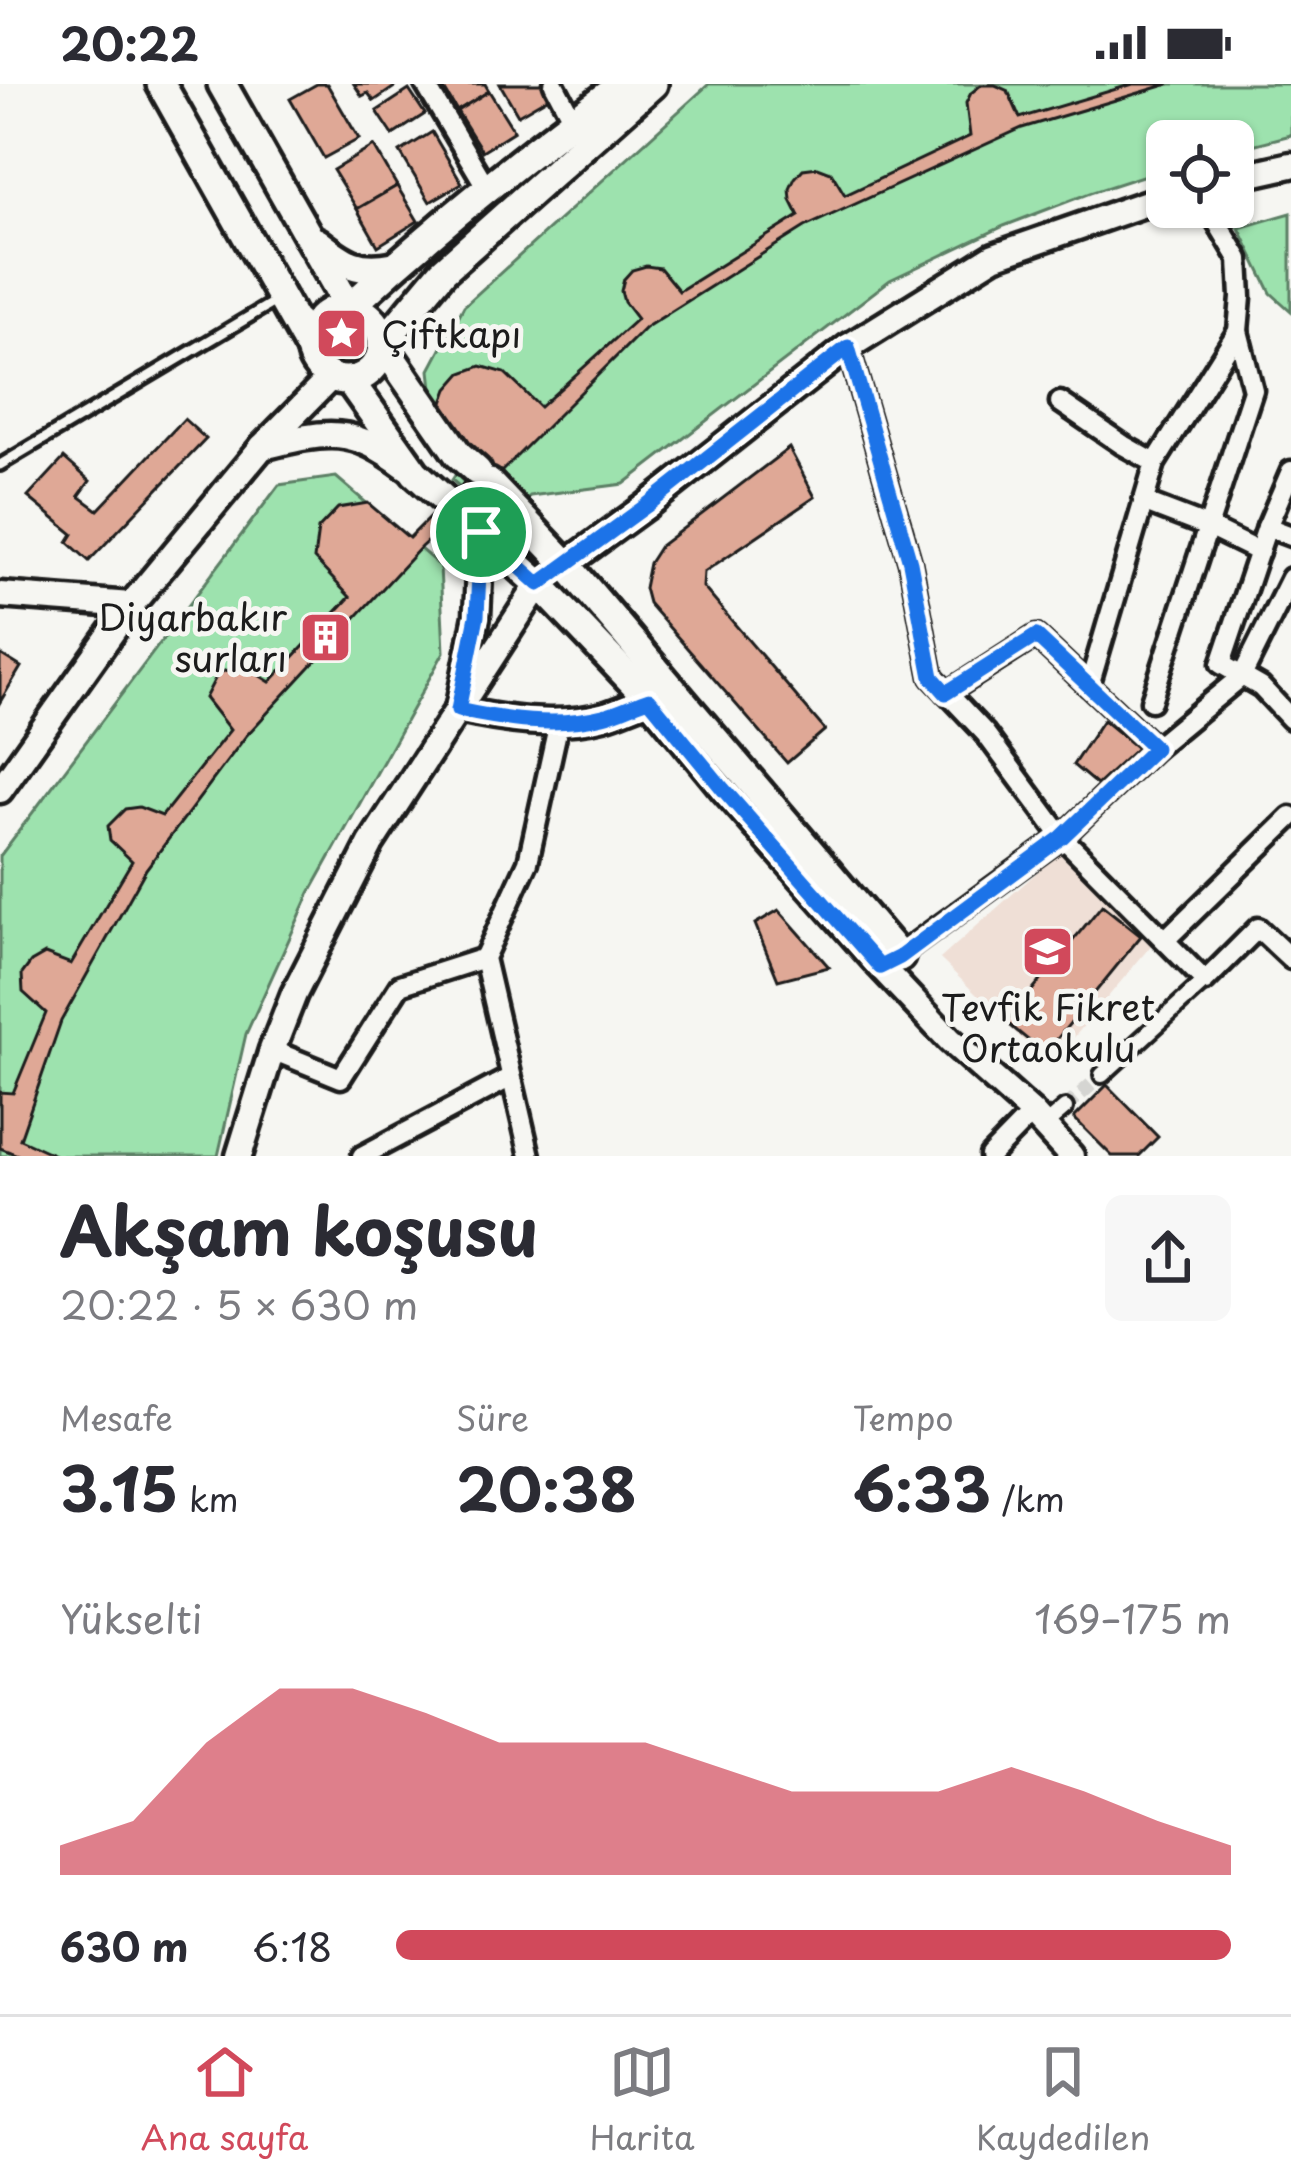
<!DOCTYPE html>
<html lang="tr">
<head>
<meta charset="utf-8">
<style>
	:root { --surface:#fff; --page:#f7f7f7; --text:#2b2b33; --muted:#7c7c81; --line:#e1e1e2; --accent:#d1495b }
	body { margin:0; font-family:"Playpen Sans",sans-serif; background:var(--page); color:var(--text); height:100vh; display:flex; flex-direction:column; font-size:45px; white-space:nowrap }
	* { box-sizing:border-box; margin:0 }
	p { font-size:39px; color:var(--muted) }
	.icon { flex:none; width:66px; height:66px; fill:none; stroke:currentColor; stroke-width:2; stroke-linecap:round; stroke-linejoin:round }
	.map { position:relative; height:1072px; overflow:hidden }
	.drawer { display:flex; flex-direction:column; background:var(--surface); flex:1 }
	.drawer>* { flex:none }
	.fabs { position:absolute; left:1146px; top:36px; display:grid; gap:24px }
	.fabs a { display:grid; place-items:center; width:108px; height:108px; border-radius:18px; background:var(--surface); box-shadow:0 3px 9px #0004; font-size:60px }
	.pin { position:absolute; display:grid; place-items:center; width:102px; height:102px; color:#fff; margin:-51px; border:6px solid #fff; border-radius:50%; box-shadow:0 3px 12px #0007 }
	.round { display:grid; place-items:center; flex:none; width:126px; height:126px; border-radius:18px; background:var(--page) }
	.overview { display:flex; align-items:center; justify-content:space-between; height:204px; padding:0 60px }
	h1 { font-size:66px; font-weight:700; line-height:90px }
	.metrics { display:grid; grid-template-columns:repeat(3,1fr); gap:18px; height:204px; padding:12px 60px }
	.metrics div { display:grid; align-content:center }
	.metrics b { font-size:60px; font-weight:700 }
	.metrics small { font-size:33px; font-weight:400 }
	.metrics p { font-size:33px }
	.chart { height:336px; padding:24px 60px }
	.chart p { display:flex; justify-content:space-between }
	.chart svg { width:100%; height:216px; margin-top:12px; fill:var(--accent); opacity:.7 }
	ul { padding:0 60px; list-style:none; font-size:39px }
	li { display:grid; grid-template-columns:192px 144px 1fr; align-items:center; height:90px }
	li i { height:30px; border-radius:15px; background:var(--accent) }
	.status { display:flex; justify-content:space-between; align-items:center; height:84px; padding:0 60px; background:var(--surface); direction:ltr }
	.status svg { height:33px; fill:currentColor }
	.tabs { display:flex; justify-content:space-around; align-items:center; height:168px; border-top:3px solid var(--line); background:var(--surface); font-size:33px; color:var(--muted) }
	.tabs a { display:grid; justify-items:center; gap:6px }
	.tabs .on { color:var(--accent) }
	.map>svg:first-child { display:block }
	.built { fill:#efdfd6 }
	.green { fill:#9de2ae; stroke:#5c7f65; stroke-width:3 }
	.building { fill:#dfa896; stroke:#1c1c1c; stroke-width:3 }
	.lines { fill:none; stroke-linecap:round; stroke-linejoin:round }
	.pedestrian-tunnel { stroke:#d5d5d2; stroke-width:14; stroke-dasharray:14 7; stroke-linecap:butt }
	.service-casing { stroke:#1c1c1c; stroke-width:18 }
	.pedestrian-casing { stroke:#1c1c1c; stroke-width:22 }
	.minor-casing { stroke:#1c1c1c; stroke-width:27 }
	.tertiary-casing { stroke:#1c1c1c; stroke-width:33 }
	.secondary-casing { stroke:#1c1c1c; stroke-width:36 }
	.service { stroke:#f6f6f2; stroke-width:9 }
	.pedestrian { stroke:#f6f6f2; stroke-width:14 }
	.minor { stroke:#f6f6f2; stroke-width:18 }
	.tertiary { stroke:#f6f6f2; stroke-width:24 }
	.secondary { stroke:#f6f6f2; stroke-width:27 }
	.route-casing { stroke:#fff; stroke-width:24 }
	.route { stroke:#1a73e8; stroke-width:15 }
	.labels { text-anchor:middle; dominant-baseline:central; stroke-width:10; stroke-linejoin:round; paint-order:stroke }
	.poi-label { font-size:36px; fill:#1c1c1c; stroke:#f6f6f2; text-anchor:start }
</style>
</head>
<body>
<div class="status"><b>20:22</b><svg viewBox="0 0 49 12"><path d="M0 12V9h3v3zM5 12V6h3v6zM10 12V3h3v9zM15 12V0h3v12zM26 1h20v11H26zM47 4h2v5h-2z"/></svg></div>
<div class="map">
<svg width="1291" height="1072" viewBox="0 0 1291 1072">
	<rect width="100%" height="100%" fill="#f6f6f2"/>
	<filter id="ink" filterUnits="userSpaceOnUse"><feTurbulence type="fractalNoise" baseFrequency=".00833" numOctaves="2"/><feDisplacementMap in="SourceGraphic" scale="24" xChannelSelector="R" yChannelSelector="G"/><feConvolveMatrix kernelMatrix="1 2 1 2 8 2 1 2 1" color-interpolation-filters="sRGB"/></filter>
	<g filter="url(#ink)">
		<polygon class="built" points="1063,765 1154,858 1050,982 940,875"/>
		<g class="green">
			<polygon points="709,0 1291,0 1291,51 1233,66 1233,57 1167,57 1167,84 1090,109 1004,142 890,196 624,400 530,412 501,439 452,396 460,384 434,322 430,286 464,222"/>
			<polygon points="1291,129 1291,227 1271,209 1239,144"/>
			<polygon points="336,393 440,482 444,568 310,809 246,950 218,1072 0,1072 0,772 279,401"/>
		</g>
		<g class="building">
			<polygon points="317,0 327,0 359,55 324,74 290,15"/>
			<polygon points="354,0 399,0 374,17 368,9 362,12"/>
			<polygon points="441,0 485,0 489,7 457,27"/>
			<polygon points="500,0 548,0 554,10 518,31"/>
			<polygon points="1133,0 1169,0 1022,44 805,143 645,244 474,415 421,463 246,652 146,785 61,937 20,1055 57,1072 20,1072 0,1064 0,1008 13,1009 46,929 23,908 22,890 31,878 45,870 71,880 132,777 110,756 108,742 125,725 139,723 162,732 230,646 205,614 218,589 243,581 270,598 350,513 314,475 318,445 338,424 368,419 409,454 486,377 452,346 441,324 448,305 462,289 481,282 505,289 540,323 637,235 624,218 621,207 624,195 632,186 646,182 660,184 679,207 799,132 791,116 790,105 795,94 803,85 818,83 831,88 845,111 970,52 966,19 971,9 981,1 995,1 1008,7 1020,34"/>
			<polygon points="409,6 425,30 393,51 377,27"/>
			<polygon points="489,7 514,47 482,67 457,27"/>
			<polygon points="432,48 462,99 430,118 400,68"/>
			<polygon points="374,62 397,102 357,125 333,86"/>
			<polygon points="397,102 418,137 378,162 357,125"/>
			<polygon points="184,335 206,355 89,477 68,458 73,450 28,413 64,374 90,397 79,412 98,426"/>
			<polygon points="789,364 815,413 704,488 703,503 825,646 787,679 648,519 644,504 649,479 660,462"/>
			<polygon points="0,570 21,583 0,618"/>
			<polygon points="1103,636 1137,664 1097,701 1073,681"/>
			<polygon points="1102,821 1141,852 1045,970 1006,938"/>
			<polygon points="779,826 829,883 778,896 755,840"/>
			<polygon points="1107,1001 1158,1053 1139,1072 1112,1072 1074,1034"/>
		</g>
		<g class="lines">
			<polyline class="pedestrian-tunnel" points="1065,1024 1102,991"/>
			<defs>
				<polyline id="service" points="0,381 279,215"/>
				<g id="pedestrian">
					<polyline points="1102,991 1205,897"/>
					<polyline points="1044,1042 1065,1024"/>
				</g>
				<g id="minor">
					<polyline points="425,0 488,106"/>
					<polyline points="554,0 573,36"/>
					<polyline points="848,263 910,478 932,593 985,649 1062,753 1205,897 1258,844 1291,875"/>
					<polyline points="1060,318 1123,361 1155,379"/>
					<polyline points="1143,418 1208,443 1259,468"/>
					<polyline points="1267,443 1291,387"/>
					<polyline points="1291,452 1267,443 1221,580 1261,603 1291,635"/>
					<polyline points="1089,602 1155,379 1238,247 1241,213 1239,175 1208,123"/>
					<polyline points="947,609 1036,552 1155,664"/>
					<polyline points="1151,617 1253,306 1238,247"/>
					<polyline points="1165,856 1291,733"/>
					<polyline points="890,878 1062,753 1155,664 1242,592 1291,494"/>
					<polyline points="272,966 341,994 400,901 484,874"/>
					<polyline points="362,1072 511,993"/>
					<polyline points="530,1072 484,874 528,778 559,638"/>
					<polyline points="990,1072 1032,1029"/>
				</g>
				<g id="tertiary">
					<polyline points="1233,94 1291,81"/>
					<path d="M262,363C328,347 351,341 408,384"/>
					<path d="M481,448L477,532L458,626C504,636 556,644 603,632C618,628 634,620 649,615L723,705L880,882L950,956L1032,1029L1071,1072"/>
					<polyline points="0,511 131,521"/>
					<polyline points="0,706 131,521 262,363 331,293"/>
					<polyline points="239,1072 272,966 294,910 371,759 539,500 646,422 848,263 994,172 1167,112"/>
				</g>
				<g id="secondary">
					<polyline points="161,0 310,265"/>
					<path d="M222,0L349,224C435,144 528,69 623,0"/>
					<path d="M317,158C345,180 358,189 394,182"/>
					<circle cx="346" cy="260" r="36"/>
					<polyline points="349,296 415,389 447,418"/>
					<polyline points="477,387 458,370 382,260 443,187 653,0"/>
					<polyline points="489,399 565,479 900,873"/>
					<polyline points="459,429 539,500 649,615"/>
				</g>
			</defs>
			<use href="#service" class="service-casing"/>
			<use href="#pedestrian" class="pedestrian-casing"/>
			<use href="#minor" class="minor-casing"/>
			<use href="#tertiary" class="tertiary-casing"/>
			<use href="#secondary" class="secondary-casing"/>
			<use href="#service" class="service"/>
			<use href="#pedestrian" class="pedestrian"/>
			<use href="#minor" class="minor"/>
			<use href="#tertiary" class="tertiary"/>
			<use href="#secondary" class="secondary"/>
		</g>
	</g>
	<g class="lines" filter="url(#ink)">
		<defs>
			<path id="route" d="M848,263L910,478L932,593L946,609L1036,552L1155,664L1062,753L900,873L880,883L723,705L649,615C634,620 619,628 603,632C556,644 504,636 458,626L477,532L481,448L539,500L646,422Z"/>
		</defs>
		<use href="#route" class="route-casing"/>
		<use href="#route" class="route"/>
	</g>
	<defs>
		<symbol id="sight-square" viewBox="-11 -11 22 22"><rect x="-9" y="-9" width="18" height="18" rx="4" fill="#d1495b" stroke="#f6f6f2"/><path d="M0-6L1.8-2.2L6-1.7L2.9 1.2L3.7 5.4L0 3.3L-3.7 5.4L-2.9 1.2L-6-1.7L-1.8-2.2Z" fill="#fff"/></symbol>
		<symbol id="building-square" viewBox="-11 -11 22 22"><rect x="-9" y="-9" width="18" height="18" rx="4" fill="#d1495b" stroke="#f6f6f2"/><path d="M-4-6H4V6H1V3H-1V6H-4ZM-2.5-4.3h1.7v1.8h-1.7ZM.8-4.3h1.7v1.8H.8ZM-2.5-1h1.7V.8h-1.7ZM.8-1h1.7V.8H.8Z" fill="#fff"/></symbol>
		<symbol id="school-square" viewBox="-11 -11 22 22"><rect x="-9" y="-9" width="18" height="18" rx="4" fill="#d1495b" stroke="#f6f6f2"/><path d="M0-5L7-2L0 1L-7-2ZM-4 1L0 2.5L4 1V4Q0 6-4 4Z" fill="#fff"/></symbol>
	</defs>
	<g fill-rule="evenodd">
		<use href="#sight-square" x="312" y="220" width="59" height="59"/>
		<use href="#building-square" x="296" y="524" width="59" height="59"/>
		<use href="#school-square" x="1018" y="838" width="59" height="59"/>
	</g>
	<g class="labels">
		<g class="poi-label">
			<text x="381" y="249">Çiftkapı</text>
			<text x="287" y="532" text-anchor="end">Diyarbakır<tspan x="287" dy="41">surları</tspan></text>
			<text x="1048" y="922" text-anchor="middle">Tevfik Fikret<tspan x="1048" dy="41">Ortaokulu</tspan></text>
		</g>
	</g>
</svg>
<div class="fabs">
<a><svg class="icon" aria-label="locate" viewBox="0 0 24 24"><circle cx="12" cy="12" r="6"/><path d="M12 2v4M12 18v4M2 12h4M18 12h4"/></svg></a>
</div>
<div class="pin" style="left:481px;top:448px;background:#1e9e55"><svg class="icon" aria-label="arrive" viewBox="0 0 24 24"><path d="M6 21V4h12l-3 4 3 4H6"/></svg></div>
</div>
<section class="drawer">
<div class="overview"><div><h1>Akşam koşusu</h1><p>20:22 · 5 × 630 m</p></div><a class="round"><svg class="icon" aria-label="share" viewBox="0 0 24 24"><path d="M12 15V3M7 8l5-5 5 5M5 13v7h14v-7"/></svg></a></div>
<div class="metrics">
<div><p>Mesafe</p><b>3.15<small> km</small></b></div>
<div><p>Süre</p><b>20:38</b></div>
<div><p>Tempo</p><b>6:33<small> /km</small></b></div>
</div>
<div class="chart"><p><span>Yükselti</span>169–175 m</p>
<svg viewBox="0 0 160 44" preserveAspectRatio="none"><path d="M0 44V38L10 33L20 17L30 6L40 6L50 11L60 17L70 17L80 17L90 22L100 27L110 27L120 27L130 22L140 27L150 33L160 38V44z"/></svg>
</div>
<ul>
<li><b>630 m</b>6:18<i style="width:100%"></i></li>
</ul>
</section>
<nav class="tabs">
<a class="on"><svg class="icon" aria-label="home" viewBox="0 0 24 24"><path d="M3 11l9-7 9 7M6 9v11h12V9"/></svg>Ana sayfa</a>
<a><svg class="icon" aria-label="map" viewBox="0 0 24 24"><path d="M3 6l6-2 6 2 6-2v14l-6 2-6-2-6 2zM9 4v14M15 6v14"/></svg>Harita</a>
<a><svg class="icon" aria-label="saved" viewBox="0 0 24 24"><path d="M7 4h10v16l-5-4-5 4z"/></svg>Kaydedilen</a>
</nav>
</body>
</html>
